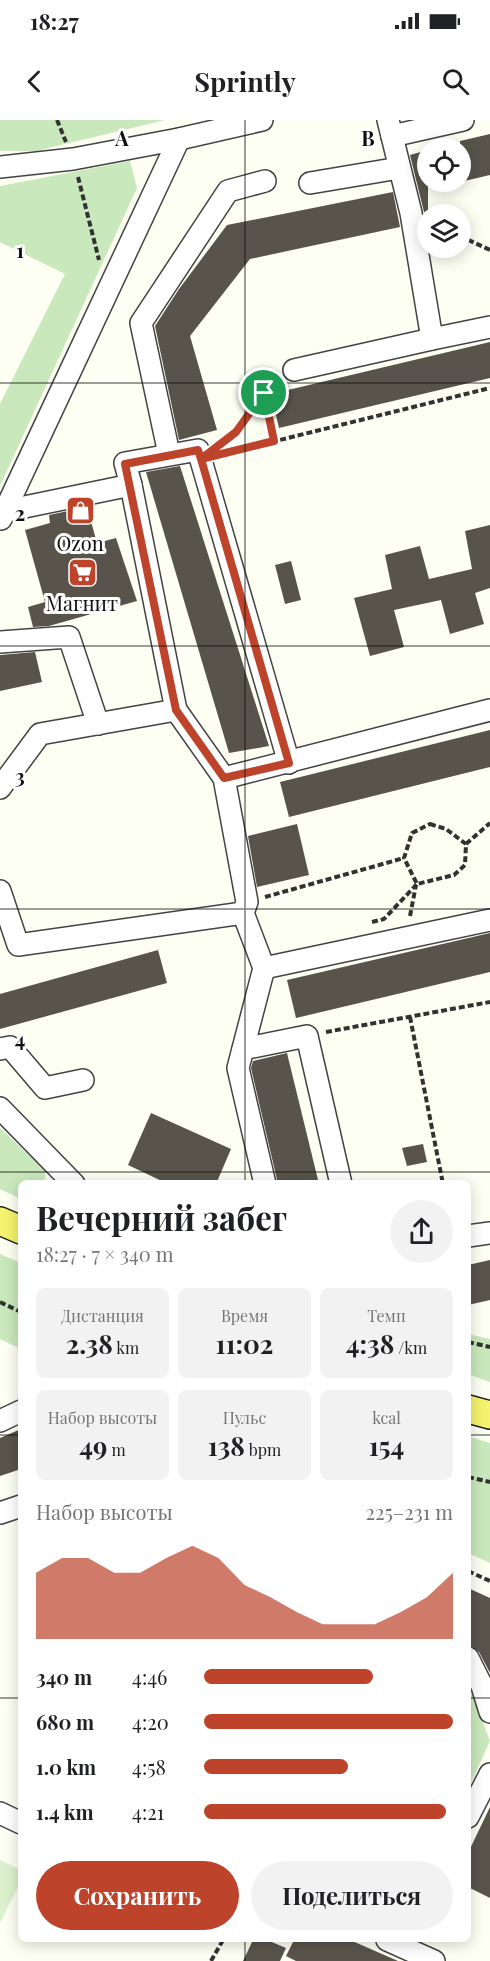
<!DOCTYPE html>
<html lang="ru">
<head>
<meta charset="utf-8">
<style>
	:root { --surface:#fff; --page:#f2f2f2; --text:#202124; --muted:#757577; --accent:#bd442a }
	body { margin:0; font-family:"Playfair Display",serif; background:var(--page); color:var(--text); height:100vh; display:flex; flex-direction:column; font-size:22px; white-space:nowrap }
	* { box-sizing:border-box; margin:0 }
	p { font-size:20px; color:var(--muted) }
	.icon { flex:none; width:33px; height:33px; fill:none; stroke:currentColor; stroke-width:2; stroke-linecap:round; stroke-linejoin:round }
	.map { position:relative; flex:1; overflow:hidden }
	.details { position:absolute; left:18px; top:1060px; width:453px; height:762px; display:flex; flex-direction:column; background:var(--surface); border-radius:9px; box-shadow:0 3px 15px #0003 }
	.details>* { flex:none }
	.fabs { position:absolute; left:417px; top:18px; display:grid; gap:12px }
	.fabs a { display:grid; place-items:center; width:54px; height:54px; border-radius:50%; background:var(--surface); box-shadow:0 3px 15px #0003; font-size:30px }
	.pin { position:absolute; display:grid; place-items:center; width:51px; height:51px; color:#fff; margin:-26px; border:3px solid #fff; border-radius:50%; box-shadow:0 2px 6px #0007 }
	.round { display:grid; place-items:center; flex:none; width:63px; height:63px; border-radius:32px; background:var(--page) }
	.overview { display:flex; align-items:center; justify-content:space-between; height:102px; padding:0 18px }
	h1 { font-size:33px; font-weight:700; line-height:45px }
	.metrics { display:grid; grid-template-columns:repeat(3,1fr); gap:9px; height:102px; padding:6px 18px }
	.metrics div { display:grid; align-content:center; border-radius:9px; background:var(--page); text-align:center }
	.metrics b { font-size:26px; font-weight:700 }
	.metrics small { font-size:16px; font-weight:400 }
	.metrics p { font-size:16px }
	.chart { height:168px; padding:12px 18px }
	.chart p { display:flex; justify-content:space-between }
	.chart svg { width:100%; height:108px; margin-top:6px; fill:var(--accent); opacity:.7 }
	.cta { display:flex; gap:12px; margin-top:auto; padding:12px 18px }
	.cta a { flex:1; height:69px; border-radius:36px; background:var(--accent); color:#fff; font-size:24px; font-weight:700; line-height:69px; text-align:center }
	.cta a+a { background:var(--page); color:var(--text) }
	ul { padding:0 18px; list-style:none; font-size:20px }
	li { display:grid; grid-template-columns:96px 72px 1fr; align-items:center; height:45px }
	li i { height:15px; border-radius:8px; background:var(--accent) }
	.status { display:flex; justify-content:space-between; align-items:center; height:42px; padding:0 30px; background:var(--surface); direction:ltr }
	.status svg { height:16px; fill:currentColor }
	header { display:flex; justify-content:space-between; align-items:center; height:78px; padding:0 18px; background:var(--surface); font-size:27px; font-weight:700 }
	.map>svg:first-child { display:block }
	.green { fill:#c9e9bc }
	.pitch { fill:#ddf0ce }
	.building { fill:#58544c }
	.lines { fill:none; stroke-linecap:round; stroke-linejoin:round }
	.minor-casing { stroke:#434343; stroke-width:24 }
	.major-casing { stroke:#212121; stroke-width:30 }
	.path { stroke:#323232; stroke-width:4; stroke-dasharray:6 3; stroke-linecap:butt }
	.minor { stroke:#fff; stroke-width:21 }
	.major { stroke:#f5f26d; stroke-width:27 }
	.route-casing { stroke:#fff; stroke-width:12 }
	.route { stroke:#bd442a; stroke-width:8 }
	.grid { fill:none; stroke:#101010; stroke-width:1.5; stroke-opacity:0.55 }
	.labels { text-anchor:middle; dominant-baseline:central; stroke-width:6; stroke-linejoin:round; paint-order:stroke }
	.poi-label { font-size:20px; fill:#101010; stroke:#fff }
	.grid-label { font-size:20px; text-anchor:middle; font-weight:bold; fill:#101010; stroke:#fff; stroke-width:6; stroke-linejoin:round; paint-order:stroke }
</style>
</head>
<body>
<div class="status"><b>18:27</b><svg viewBox="0 0 49 12"><path d="M0 12V9h3v3zM5 12V6h3v6zM10 12V3h3v9zM15 12V0h3v12zM26 1h20v11H26zM47 4h2v5h-2z"/></svg></div>
<header><svg class="icon" aria-label="back" viewBox="0 0 24 24"><path d="M15 5l-7 7 7 7"/></svg>Sprintly<svg class="icon" aria-label="search" viewBox="0 0 24 24"><circle cx="10" cy="10" r="6"/><path d="M15 15l6 6"/></svg></header>
<div class="map">
<svg width="490" height="1841" viewBox="0 0 490 1841">
	<rect width="100%" height="100%" fill="#fefff3"/>
	<g class="green">
		<polygon points="0,0 165,0 36,31 0,31"/>
		<polygon points="130,41 137,68 0,366 0,284 65,154 0,122 0,66"/>
		<polygon points="0,1008 46,1051 44,1063 21,1064 21,1079 0,1069"/>
		<polygon points="0,1134 21,1143 21,1229 0,1219"/>
		<polygon points="468,1214 490,1219 490,1262 468,1254"/>
		<polygon points="468,1316 490,1323 490,1443 468,1433"/>
		<polygon points="468,1563 490,1621 468,1669"/>
	</g>
	<polygon class="pitch" points="0,1740 21,1750 21,1761 0,1803"/>
	<g class="building">
		<polygon points="490,14 490,55 460,62 460,21"/>
		<polygon points="428,30 428,92 424,92 410,35"/>
		<polygon points="393,72 400,107 250,139 190,216 217,310 179,320 155,206 179,169 227,105"/>
		<polygon points="490,222 490,258 279,308 271,274"/>
		<polygon points="180,346 269,626 229,633 146,352"/>
		<polygon points="87,387 97,423 116,418 137,481 49,506 33,507 28,487 45,482 25,410 50,403 49,395"/>
		<polygon points="490,405 490,468 475,473 484,504 450,514 441,480 394,490 404,527 370,536 354,478 392,469 385,435 420,426 429,459 472,449 465,411"/>
		<polygon points="291,441 301,480 285,484 275,445"/>
		<polygon points="35,532 42,562 0,571 0,535"/>
		<polygon points="490,610 490,647 289,697 280,662"/>
		<polygon points="297,704 309,755 257,767 248,716"/>
		<polygon points="490,813 490,852 296,898 287,860"/>
		<polygon points="158,830 167,863 0,909 0,874"/>
		<polygon points="287,933 319,1064 278,1064 251,948 253,941"/>
		<polygon points="151,993 231,1029 216,1064 168,1064 128,1045"/>
		<polygon points="423,1024 427,1042 407,1046 402,1028"/>
		<polygon points="490,1140 490,1180 468,1185 468,1145"/>
		<polygon points="21,1309 21,1349 0,1356 0,1318"/>
		<polygon points="468,1468 490,1478 490,1553 479,1532 470,1525 468,1521"/>
		<polygon points="490,1687 490,1778 468,1767 468,1733"/>
		<polygon points="253,1820 267,1820 286,1828 280,1841 243,1841"/>
		<polygon points="294,1820 350,1820 398,1841 296,1841 286,1836"/>
	</g>
	<g class="lines">
		<defs>
			<g id="minor">
				<polyline points="388,0 411,93 432,219 490,207"/>
				<polyline points="392,16 463,0"/>
				<polyline points="0,47 73,39 179,19 262,0"/>
				<polyline points="310,63 399,48"/>
				<polyline points="294,250 432,219"/>
				<polyline points="169,334 141,203 228,71 265,61"/>
				<polyline points="131,365 125,343 198,330 289,643"/>
				<polyline points="1,399 179,19"/>
				<polyline points="0,522 69,517 98,604"/>
				<polyline points="176,590 224,658 247,782 243,793"/>
				<polyline points="224,658 490,590"/>
				<polyline points="0,668 40,614 176,590 131,365 5,391"/>
				<polyline points="0,771 18,825 243,793 264,848 238,948 265,1064"/>
				<polyline points="264,848 490,800"/>
				<polyline points="0,929 10,927 45,968 83,960"/>
				<polyline points="243,929 307,916 341,1064"/>
				<polyline points="0,988 74,1064"/>
				<polyline points="468,1116 490,1113"/>
				<polyline points="0,1301 21,1291"/>
				<polyline points="0,1393 21,1386"/>
				<polyline points="468,1538 482,1566 490,1592"/>
				<polyline points="0,1693 21,1703"/>
				<polyline points="468,1697 490,1654"/>
				<polyline points="387,1820 434,1841"/>
			</g>
			<g id="major">
				<polyline points="0,1101 21,1110"/>
				<polyline points="468,1289 490,1295"/>
			</g>
		</defs>
		<use href="#minor" class="minor-casing"/>
		<use href="#major" class="major-casing"/>
		<g class="path">
			<polyline points="57,0 66,22"/>
			<polyline points="78,57 99,140"/>
			<polyline points="460,116 490,130"/>
			<polyline points="274,321 264,273 273,252 276,252"/>
			<polyline points="218,326 236,312 264,273"/>
			<polyline points="219,335 490,268"/>
			<polygon points="430,704 446,709 466,724 465,745 454,755 417,764 404,738 412,713"/>
			<polyline points="466,724 490,703"/>
			<polyline points="265,777 404,738"/>
			<polyline points="410,796 416,765"/>
			<polyline points="372,802 384,799 417,764"/>
			<polyline points="410,897 443,1064"/>
			<polyline points="326,912 490,882"/>
			<polyline points="0,1182 21,1192"/>
			<polyline points="468,1222 490,1227"/>
			<polyline points="468,1357 490,1362"/>
			<polyline points="468,1451 490,1461"/>
			<polyline points="211,1841 223,1820"/>
		</g>
		<use href="#minor" class="minor"/>
		<use href="#major" class="major"/>
	</g>
	<g class="lines">
		<defs>
			<polyline id="route" points="264,273 236,312 201,339 198,330 125,344 176,590 224,658 289,643 201,339 274,321 264,273"/>
		</defs>
		<use href="#route" class="route-casing"/>
		<use href="#route" class="route"/>
	</g>
	<path class="grid" d="M245,0V1064M0,263H490M0,526H490M0,789H490M0,1052H490M0,1315H21M468,1315H490M0,1578H21M468,1578H490M245,1820V1841"/>
	<defs>
		<symbol id="shop-square" viewBox="-11 -11 22 22"><rect x="-9" y="-9" width="18" height="18" rx="4" fill="#bd442a" stroke="#fff"/><path d="M-5-2.5h2.3a2.7 3.5 0 0 1 5.4 0H5L5.5 6h-11ZM-1.5-2.5h3a1.5 2.3 0 0 0-3 0Z" fill="#fff"/></symbol>
		<symbol id="supermarket-square" viewBox="-11 -11 22 22"><rect x="-9" y="-9" width="18" height="18" rx="4" fill="#bd442a" stroke="#fff"/><path d="M-6-5.5h2.5l.6 2H6L4.5 2H-2.5L-4.4-4H-6ZM-1.5 3.2a1.3 1.3 0 1 0 .1 0ZM3 3.2a1.3 1.3 0 1 0 .1 0Z" fill="#fff"/></symbol>
	</defs>
	<g fill-rule="evenodd">
		<use href="#shop-square" x="64" y="374" width="33" height="33"/>
		<use href="#supermarket-square" x="66" y="436" width="33" height="33"/>
	</g>
	<g class="labels">
		<g class="poi-label">
			<text x="80" y="422">Ozon</text>
			<text x="82" y="482">Магнит</text>
		</g>
	</g>
	<g class="grid-label">
		<text x="122" y="26">A</text>
		<text x="368" y="26">B</text>
		<text x="20" y="138">1</text>
		<text x="20" y="401">2</text>
		<text x="20" y="664">3</text>
		<text x="20" y="927">4</text>
	</g>
</svg>
<div class="fabs">
<a><svg class="icon" aria-label="locate" viewBox="0 0 24 24"><circle cx="12" cy="12" r="6"/><path d="M12 2v4M12 18v4M2 12h4M18 12h4"/></svg></a>
<a><svg class="icon" aria-label="layers" viewBox="0 0 24 24"><path d="M12 4l9 5-9 5-9-5zM3 14l9 5 9-5"/></svg></a>
</div>
<div class="pin" style="left:264px;top:273px;background:#1e9e55"><svg class="icon" aria-label="arrive" viewBox="0 0 24 24"><path d="M6 21V4h12l-3 4 3 4H6"/></svg></div>
<section class="details">
<div class="overview"><div><h1>Вечерний забег</h1><p>18:27 · 7 × 340 m</p></div><a class="round"><svg class="icon" aria-label="share" viewBox="0 0 24 24"><path d="M12 15V3M7 8l5-5 5 5M5 13v7h14v-7"/></svg></a></div>
<div class="metrics">
<div><p>Дистанция</p><b>2.38<small> km</small></b></div>
<div><p>Время</p><b>11:02</b></div>
<div><p>Темп</p><b>4:38<small> /km</small></b></div>
</div>
<div class="metrics">
<div><p>Набор высоты</p><b>49<small> m</small></b></div>
<div><p>Пульс</p><b>138<small> bpm</small></b></div>
<div><p>kcal</p><b>154</b></div>
</div>
<div class="chart"><p><span>Набор высоты</span>225–231 m</p>
<svg viewBox="0 0 160 44" preserveAspectRatio="none"><path d="M0 44V17L10 11L20 11L30 17L40 17L50 11L60 6L70 11L80 22L90 27L100 33L110 38L120 38L130 38L140 33L150 27L160 17V44z"/></svg>
</div>
<ul>
<li><b>340 m</b>4:46<i style="width:68%"></i></li>
<li><b>680 m</b>4:20<i style="width:100%"></i></li>
<li><b>1.0 km</b>4:58<i style="width:58%"></i></li>
<li><b>1.4 km</b>4:21<i style="width:97%"></i></li>
</ul>
<div class="cta"><a>Сохранить</a><a>Поделиться</a></div>
</section>
</div>
</body>
</html>
